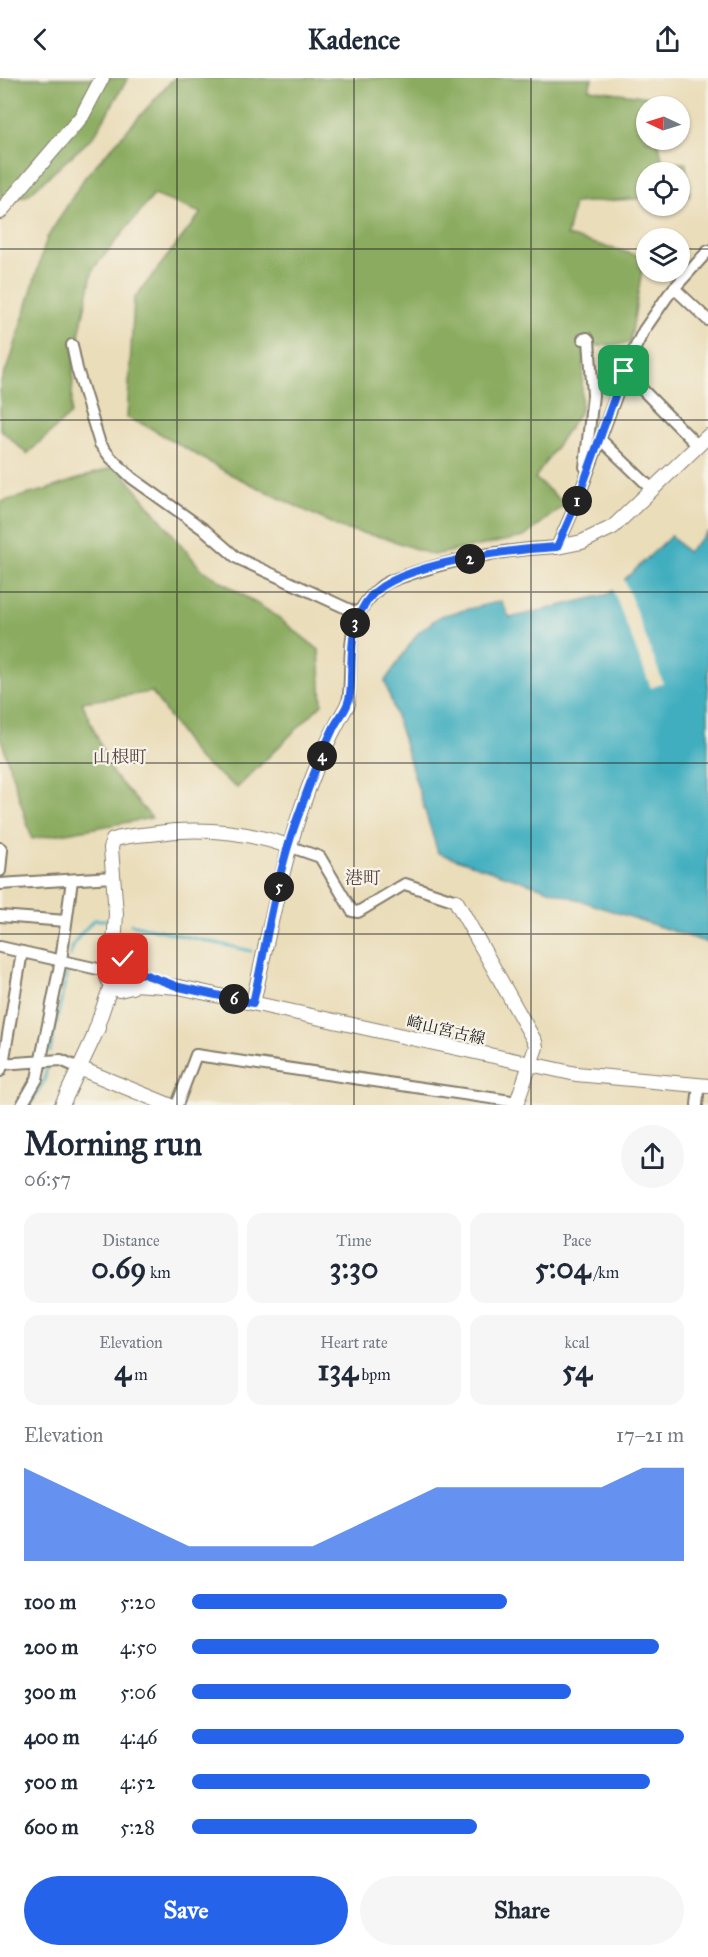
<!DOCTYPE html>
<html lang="en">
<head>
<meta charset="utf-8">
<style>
	:root { --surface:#fff; --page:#f6f6f7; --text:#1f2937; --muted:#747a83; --accent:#2563eb }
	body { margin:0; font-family:"IM FELL Great Primer","Noto Serif JP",serif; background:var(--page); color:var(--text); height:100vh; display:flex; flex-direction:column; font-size:22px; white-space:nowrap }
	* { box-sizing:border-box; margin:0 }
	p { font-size:20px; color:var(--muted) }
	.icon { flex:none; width:33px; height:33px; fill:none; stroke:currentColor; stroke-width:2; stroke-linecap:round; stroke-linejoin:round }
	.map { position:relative; height:1027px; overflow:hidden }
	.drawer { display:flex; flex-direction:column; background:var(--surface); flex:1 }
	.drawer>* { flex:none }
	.needle { width:39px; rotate:274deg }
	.fabs { position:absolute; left:636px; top:18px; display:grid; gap:12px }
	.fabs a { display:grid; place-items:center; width:54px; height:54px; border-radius:50%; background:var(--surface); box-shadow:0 2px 4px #0004; font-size:30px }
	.pin { position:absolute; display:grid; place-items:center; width:51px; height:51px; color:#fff; margin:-26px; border-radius:12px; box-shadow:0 3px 9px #0006 }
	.km { position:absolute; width:30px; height:30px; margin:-15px; border-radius:50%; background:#222; color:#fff; font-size:16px; line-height:30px; text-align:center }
	.round { display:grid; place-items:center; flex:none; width:63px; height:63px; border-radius:32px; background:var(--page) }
	.overview { display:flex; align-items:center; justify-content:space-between; height:102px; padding:0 24px }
	h1 { font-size:33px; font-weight:700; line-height:45px }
	.stats { display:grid; grid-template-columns:repeat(3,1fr); gap:9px; height:102px; padding:6px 24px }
	.stats div { display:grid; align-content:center; border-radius:15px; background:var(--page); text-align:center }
	.stats b { font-size:30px; font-weight:700 }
	.stats small { font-size:16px; font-weight:400 }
	.stats p { font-size:16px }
	.chart { height:168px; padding:12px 24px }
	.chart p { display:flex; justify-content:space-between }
	.chart svg { width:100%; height:108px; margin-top:6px; fill:var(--accent); opacity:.7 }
	.primary-button { display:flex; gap:12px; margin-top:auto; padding:12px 24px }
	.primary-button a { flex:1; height:69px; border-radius:36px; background:var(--accent); color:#fff; font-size:24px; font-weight:700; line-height:69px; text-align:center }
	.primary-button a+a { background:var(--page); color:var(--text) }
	ul { padding:0 24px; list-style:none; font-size:20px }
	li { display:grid; grid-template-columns:96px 72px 1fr; align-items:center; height:45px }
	li i { height:15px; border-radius:8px; background:var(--accent) }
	header { display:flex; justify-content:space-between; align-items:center; height:78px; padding:0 24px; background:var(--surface); font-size:27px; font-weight:700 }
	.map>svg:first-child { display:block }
	.forest { fill:#8bac60; stroke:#54643e; stroke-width:1.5 }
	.water { fill:#41aebf; stroke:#2e656e; stroke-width:1.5 }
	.pier { fill:#eaddba }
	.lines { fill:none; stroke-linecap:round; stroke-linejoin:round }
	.stream { stroke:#41aebf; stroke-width:3 }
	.street-casing { stroke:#837c6b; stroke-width:14 }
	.secondary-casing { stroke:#837c6b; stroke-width:16 }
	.street { stroke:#fff; stroke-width:10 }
	.secondary { stroke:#fff; stroke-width:14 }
	.route-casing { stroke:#fff; stroke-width:12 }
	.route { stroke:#2563eb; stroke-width:8 }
	.grid { fill:none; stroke:#1c1c1c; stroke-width:1.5; stroke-opacity:0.55 }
	.labels { text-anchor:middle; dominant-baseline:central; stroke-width:4.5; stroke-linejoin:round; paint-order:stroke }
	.street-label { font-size:16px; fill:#1c1c1c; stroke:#f7f3e8 }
	.neighbourhood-label { font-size:18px; fill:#5b4742; stroke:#f7f3e8 }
</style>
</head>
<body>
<header><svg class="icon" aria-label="back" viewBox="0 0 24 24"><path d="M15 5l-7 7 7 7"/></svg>Kadence<svg class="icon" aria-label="share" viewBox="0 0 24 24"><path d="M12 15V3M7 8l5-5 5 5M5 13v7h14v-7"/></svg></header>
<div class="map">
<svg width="708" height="1027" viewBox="0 0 708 1027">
	<rect width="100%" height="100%" fill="#f7f3e8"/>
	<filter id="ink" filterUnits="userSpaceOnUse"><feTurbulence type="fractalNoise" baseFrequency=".0167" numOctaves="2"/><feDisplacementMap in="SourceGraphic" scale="12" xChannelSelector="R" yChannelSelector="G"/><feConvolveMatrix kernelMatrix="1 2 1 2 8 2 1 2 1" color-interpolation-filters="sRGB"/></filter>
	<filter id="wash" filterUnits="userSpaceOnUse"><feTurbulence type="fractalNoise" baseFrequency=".008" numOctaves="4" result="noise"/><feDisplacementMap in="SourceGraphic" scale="24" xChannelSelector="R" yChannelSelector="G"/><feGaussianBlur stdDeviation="1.35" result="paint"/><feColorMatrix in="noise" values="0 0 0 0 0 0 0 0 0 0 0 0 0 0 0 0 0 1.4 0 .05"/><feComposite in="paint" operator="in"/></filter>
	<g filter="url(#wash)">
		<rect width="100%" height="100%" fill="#eaddba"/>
		<g class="forest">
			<polygon points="0,0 128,0 94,58 28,117 0,126"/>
			<polygon points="174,0 592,0 589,11 649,19 651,28 646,28 646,62 658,62 663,84 686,85 689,118 680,118 680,94 646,94 646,120 574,125 567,158 644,179 630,265 584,269 581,332 535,400 565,426 524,459 433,477 385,460 343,451 228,395 147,348 127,340 134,221 201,135 154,117 93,191 74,281 71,336 27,376 0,351 0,306 12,277 47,160 85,99"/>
			<polygon points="117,388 201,491 275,537 319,572 322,626 237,710 197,680 152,614 82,624 113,696 152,740 32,761 0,658 0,424 45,412"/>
		</g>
		<polygon class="water" points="708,454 708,865 438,775 385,603 418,555 440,538 501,523 510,540 609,516 671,458 687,474"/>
		<polygon class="pier" points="623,499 663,605 651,610 612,509"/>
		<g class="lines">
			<g class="stream">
				<polyline points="131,846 251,873"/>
				<path d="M70,878C73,862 83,853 94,842H108"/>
				<polyline points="50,974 67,895"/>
				<polyline points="30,1027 44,1003 47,990"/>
			</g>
		</g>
	</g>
	<g filter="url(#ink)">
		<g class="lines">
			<defs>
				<g id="street">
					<polyline points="674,210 708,242"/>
					<polyline points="583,261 587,260 589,262 593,317 585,389"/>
					<polyline points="72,267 77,291 100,366 111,380 132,400 206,453 237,480 359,536"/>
					<polyline points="624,293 698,368"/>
					<polyline points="600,361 652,411"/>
					<path d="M348,626C352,600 348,573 354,548C358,532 371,517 383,507C392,501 403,499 413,495C459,480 509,471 557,469L576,426L630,280L644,252L669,216L708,173"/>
					<polyline points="288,768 320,779 352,833 358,834 405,806 456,823"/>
					<polyline points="0,770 2,772 0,793"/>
					<polyline points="0,806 113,799"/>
					<polyline points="0,838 66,843"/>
					<polyline points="0,869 107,893"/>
					<polyline points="0,986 61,982 79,990"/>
					<polyline points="0,993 3,986 22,874"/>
					<polyline points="22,1027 37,1001 61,882 72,802"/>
					<polyline points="177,1027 196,977 518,1024"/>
					<polyline points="697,1027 699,1007"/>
				</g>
				<g id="secondary">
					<polyline points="0,134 82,38 102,0"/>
					<polyline points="557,469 582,464 613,449 708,358"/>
					<polyline points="456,823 535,964 536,969 516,1027"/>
					<path d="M113,884L116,836L111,770L113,762C124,758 138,757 150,756C198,749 242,752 288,768"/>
					<polyline points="134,906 179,909 576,996 708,1008"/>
					<path d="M253,925C276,823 294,717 348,626"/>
					<path d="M94,957L111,907C87,872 161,876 132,909L119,912L111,907"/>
					<polyline points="79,990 169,1027"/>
					<polyline points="62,1027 98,950"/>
				</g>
			</defs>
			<use href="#street" class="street-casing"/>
			<use href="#secondary" class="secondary-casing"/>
			<use href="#street" class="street"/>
			<use href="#secondary" class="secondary"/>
		</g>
	</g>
	<g class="lines" filter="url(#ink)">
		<defs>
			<path id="route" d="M123,881L130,883L141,895L179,909L253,925C266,867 276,799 296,744C307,713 319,680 333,651C337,642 344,635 347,627C351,619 351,609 351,600C352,571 350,542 371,518C400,485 514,471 557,469L576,426L624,293"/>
		</defs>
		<use href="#route" class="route-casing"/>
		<use href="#route" class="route"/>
	</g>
	<path class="grid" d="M177,0V1027M354,0V1027M531,0V1027M0,171H646M680,171H708M0,342H708M0,514H708M0,685H708M0,856H708"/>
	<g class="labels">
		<g class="street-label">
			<text transform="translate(446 952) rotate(13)">崎山宮古線</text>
		</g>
		<g class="neighbourhood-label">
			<text x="120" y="679">山根町</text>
			<text x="363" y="800">港町</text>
		</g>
	</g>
</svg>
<div class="fabs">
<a><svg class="needle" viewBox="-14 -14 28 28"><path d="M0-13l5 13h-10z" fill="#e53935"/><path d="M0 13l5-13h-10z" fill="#747a83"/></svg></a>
<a><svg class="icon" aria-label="locate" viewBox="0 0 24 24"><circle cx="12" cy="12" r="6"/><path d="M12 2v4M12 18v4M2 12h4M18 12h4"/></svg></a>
<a><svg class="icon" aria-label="layers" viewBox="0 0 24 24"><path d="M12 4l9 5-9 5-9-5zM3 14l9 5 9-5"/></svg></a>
</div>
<div class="pin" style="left:624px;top:293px;background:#1e9e55"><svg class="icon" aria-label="arrive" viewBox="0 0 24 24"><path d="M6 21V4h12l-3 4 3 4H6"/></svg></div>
<div class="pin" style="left:123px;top:881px;background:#d93025"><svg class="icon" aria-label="check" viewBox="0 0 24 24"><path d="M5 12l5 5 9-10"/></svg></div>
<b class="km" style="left:577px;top:423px">1</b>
<b class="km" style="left:470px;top:481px">2</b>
<b class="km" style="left:355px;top:545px">3</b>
<b class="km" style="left:322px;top:678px">4</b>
<b class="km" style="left:279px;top:809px">5</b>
<b class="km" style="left:234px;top:921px">6</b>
</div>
<section class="drawer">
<div class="overview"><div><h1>Morning run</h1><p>06:57</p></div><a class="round"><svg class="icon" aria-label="share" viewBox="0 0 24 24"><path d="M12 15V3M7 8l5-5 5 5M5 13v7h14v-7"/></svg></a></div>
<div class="stats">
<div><p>Distance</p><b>0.69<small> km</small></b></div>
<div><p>Time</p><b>3:30</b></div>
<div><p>Pace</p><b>5:04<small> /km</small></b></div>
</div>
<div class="stats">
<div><p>Elevation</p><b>4<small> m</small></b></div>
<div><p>Heart rate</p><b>134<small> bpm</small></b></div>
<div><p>kcal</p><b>54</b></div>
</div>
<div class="chart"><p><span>Elevation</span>17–21 m</p>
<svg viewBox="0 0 160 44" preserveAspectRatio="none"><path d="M0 44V6L10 14L20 22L30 30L40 38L50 38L60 38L70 38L80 30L90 22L100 14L110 14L120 14L130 14L140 14L150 6L160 6V44z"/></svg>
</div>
<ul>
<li><b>100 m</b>5:20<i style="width:64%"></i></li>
<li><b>200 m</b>4:50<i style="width:95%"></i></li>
<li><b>300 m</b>5:06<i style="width:77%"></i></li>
<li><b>400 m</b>4:46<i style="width:100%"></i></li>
<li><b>500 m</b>4:52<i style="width:93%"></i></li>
<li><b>600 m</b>5:28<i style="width:58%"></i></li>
</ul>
<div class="primary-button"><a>Save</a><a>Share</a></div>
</section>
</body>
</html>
